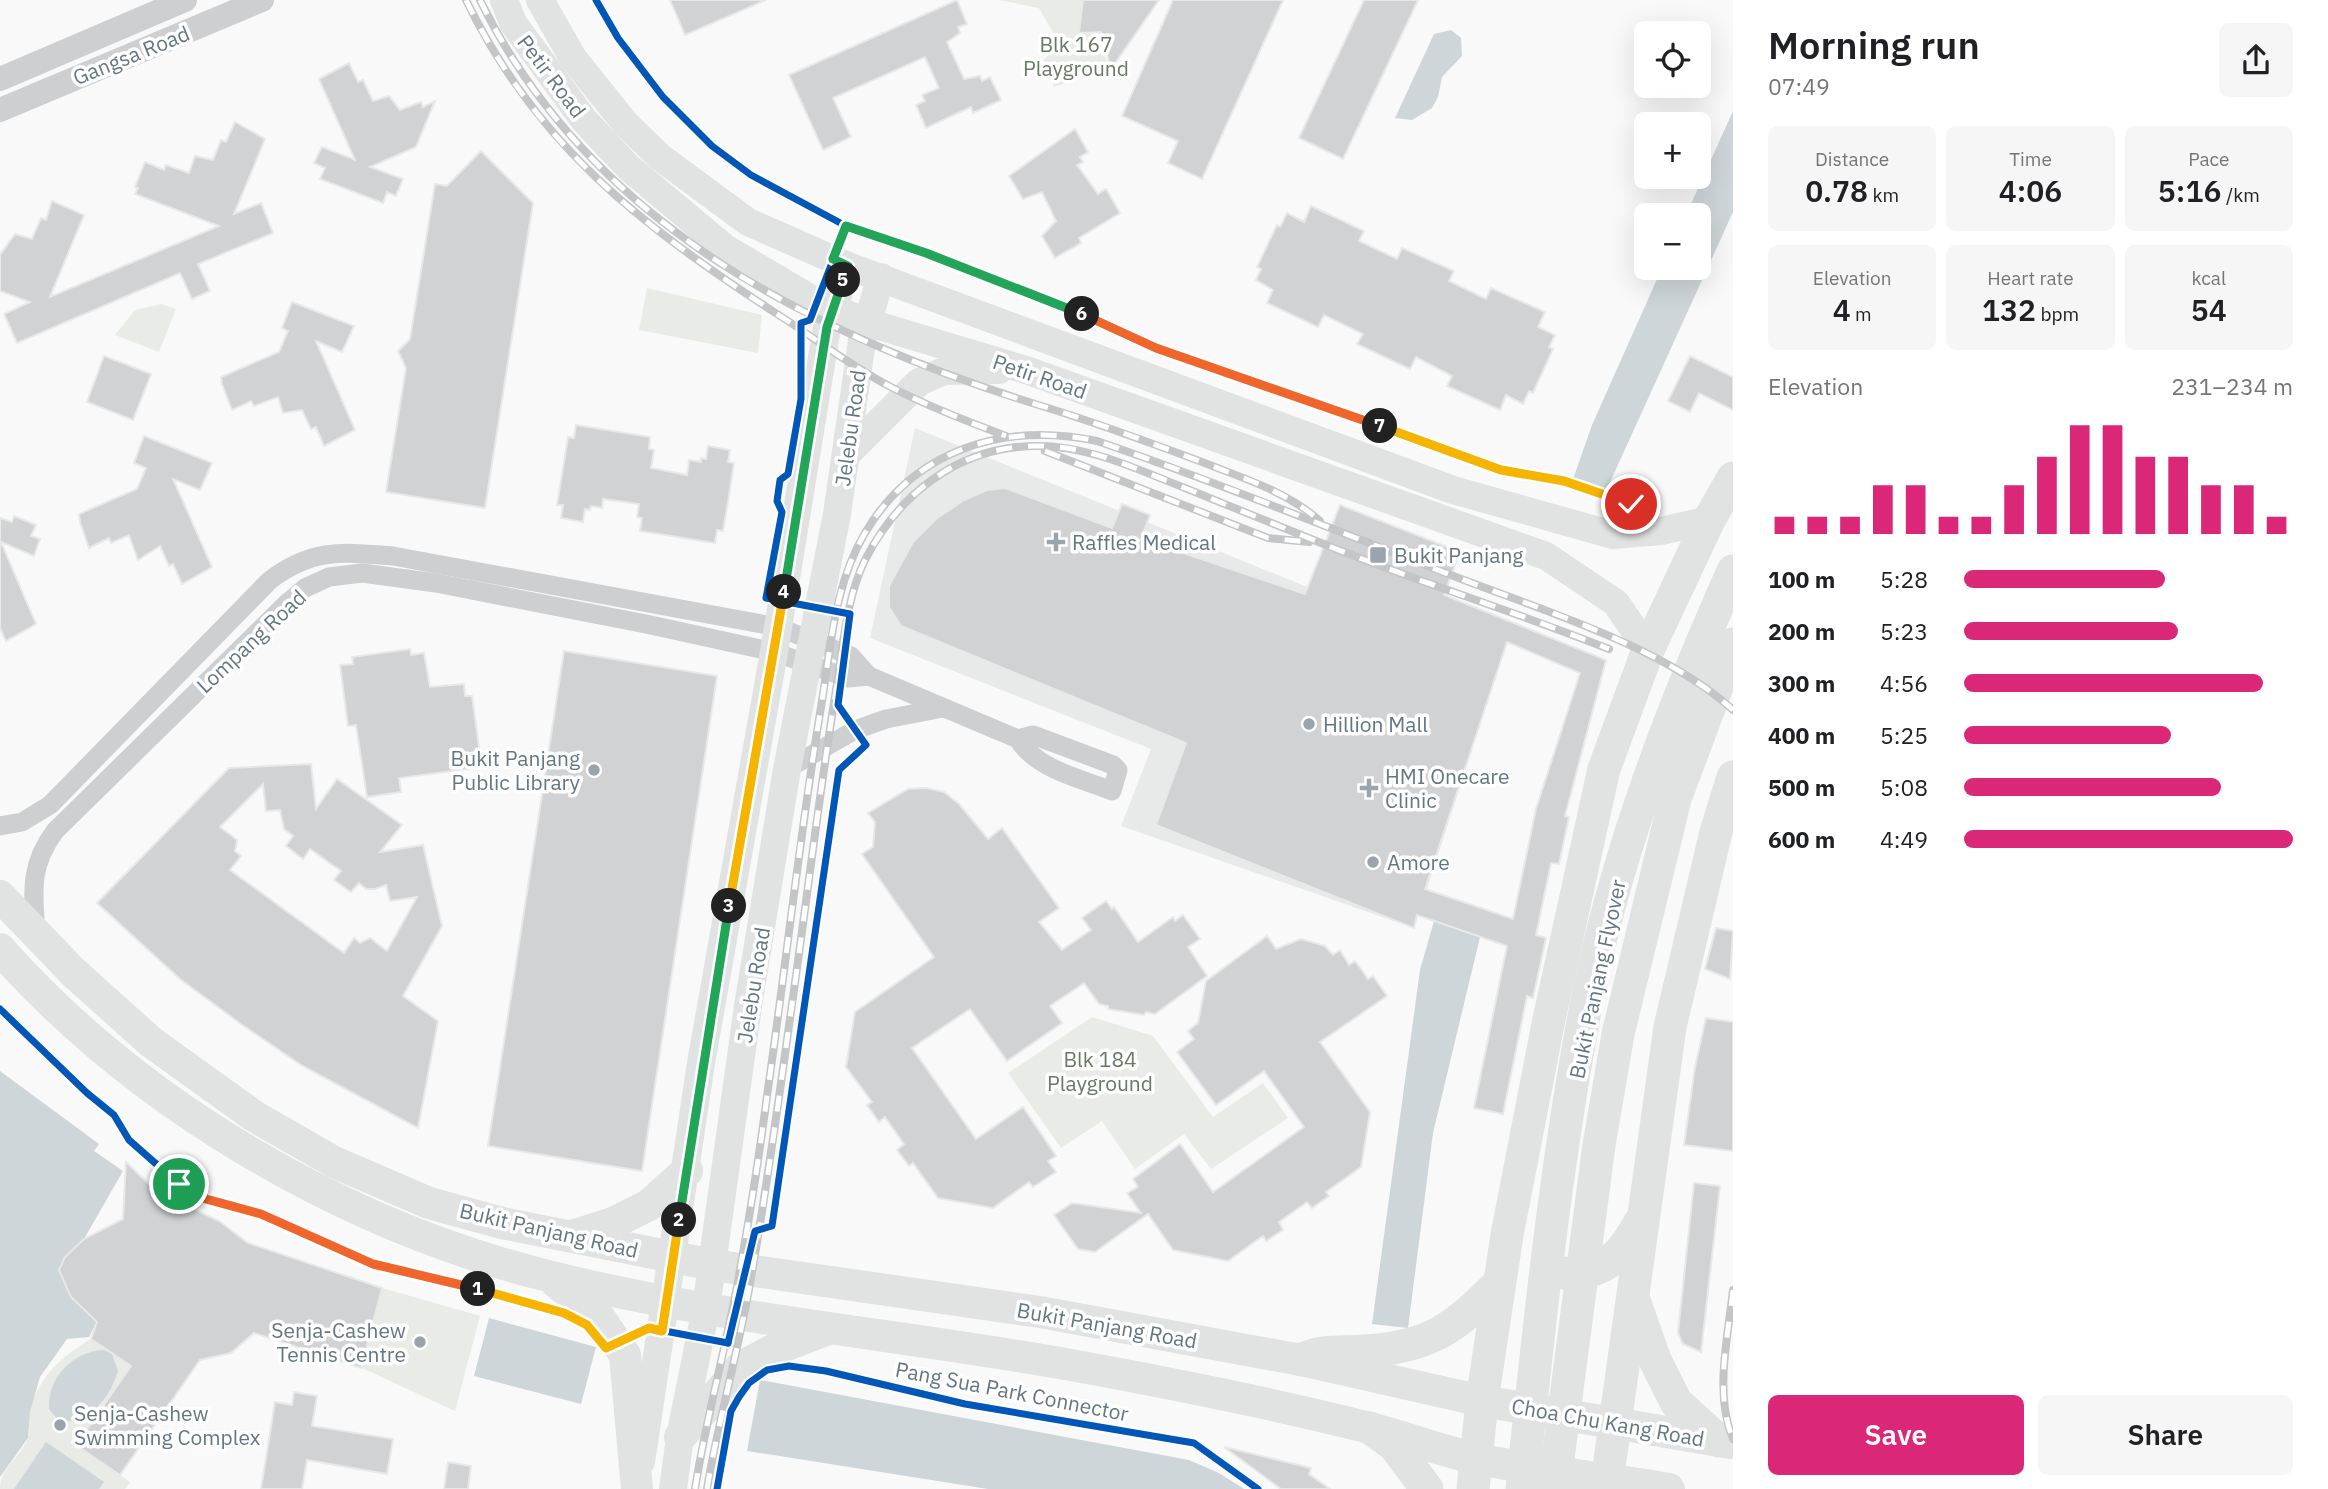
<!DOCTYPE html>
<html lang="en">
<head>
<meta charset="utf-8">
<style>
	:root { --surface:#fff; --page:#f6f6f6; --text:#202124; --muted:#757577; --accent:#db2777 }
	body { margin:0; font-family:"IBM Plex Sans",sans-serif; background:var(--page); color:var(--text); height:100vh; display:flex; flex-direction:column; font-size:26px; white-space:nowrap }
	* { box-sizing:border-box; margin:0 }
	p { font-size:23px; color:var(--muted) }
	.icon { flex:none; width:38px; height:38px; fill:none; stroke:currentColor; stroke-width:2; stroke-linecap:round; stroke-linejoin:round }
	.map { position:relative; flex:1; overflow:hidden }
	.sheet { display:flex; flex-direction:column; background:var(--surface); width:595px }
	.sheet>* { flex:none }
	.fabs { position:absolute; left:1634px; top:21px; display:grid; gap:14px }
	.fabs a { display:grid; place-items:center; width:77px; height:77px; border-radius:10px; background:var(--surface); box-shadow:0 7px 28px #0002; font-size:35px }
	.pin { position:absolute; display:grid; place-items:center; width:60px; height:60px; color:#fff; margin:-30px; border:4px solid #fff; border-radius:50%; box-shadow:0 2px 7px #0007 }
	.km { position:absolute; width:35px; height:35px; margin:-18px; border-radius:50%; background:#222; color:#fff; font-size:19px; line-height:35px; text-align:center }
	.round { display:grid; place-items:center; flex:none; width:74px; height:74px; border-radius:10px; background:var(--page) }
	.head { display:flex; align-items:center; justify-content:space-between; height:119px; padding:0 35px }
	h1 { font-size:38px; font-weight:600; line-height:52px }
	.metrics { display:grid; grid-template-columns:repeat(3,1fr); gap:10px; height:119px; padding:7px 35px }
	.metrics div { display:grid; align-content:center; border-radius:10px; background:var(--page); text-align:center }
	.metrics b { font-size:30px; font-weight:600 }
	.metrics small { font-size:19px; font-weight:400 }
	.metrics p { font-size:19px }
	.chart { height:196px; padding:14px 35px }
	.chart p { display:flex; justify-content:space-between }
	.chart svg { width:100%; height:126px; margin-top:7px; stroke:var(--accent); stroke-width:6 }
	.action { display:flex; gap:14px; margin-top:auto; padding:14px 35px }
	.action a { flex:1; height:80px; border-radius:10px; background:var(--accent); color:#fff; font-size:28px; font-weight:600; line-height:80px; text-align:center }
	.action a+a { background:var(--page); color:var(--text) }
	ul { padding:0 35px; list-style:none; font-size:23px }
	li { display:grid; grid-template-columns:112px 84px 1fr; align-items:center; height:52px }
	li i { height:18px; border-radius:9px; background:var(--accent) }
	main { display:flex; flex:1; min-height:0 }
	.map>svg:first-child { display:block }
	.built { fill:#e8e9e9 }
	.green { fill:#e8ebe6 }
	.water { fill:#ced6d9 }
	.building { fill:#d0d2d3; stroke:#e8e8e8; stroke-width:2; fill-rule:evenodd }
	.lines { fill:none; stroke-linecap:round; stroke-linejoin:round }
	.minor { stroke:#cecfd0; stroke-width:19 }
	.tertiary { stroke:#cecfd0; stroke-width:24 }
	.secondary { stroke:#e1e2e2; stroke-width:28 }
	.primary { stroke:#e1e2e2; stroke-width:32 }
	.trunk { stroke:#e1e2e2; stroke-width:33 }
	.rail-casing { stroke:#c3c5c6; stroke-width:8 }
	.rail { stroke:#fff; stroke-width:5; stroke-dasharray:16; stroke-linecap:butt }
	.cycleway-casing { stroke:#fff; stroke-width:11 }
	.cycleway { stroke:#0057b8; stroke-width:7 }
	.split-1-casing { stroke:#fff; stroke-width:14 }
	.split-2-casing { stroke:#fff; stroke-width:14 }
	.split-3-casing { stroke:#fff; stroke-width:14 }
	.split-4-casing { stroke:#fff; stroke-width:14 }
	.split-5-casing { stroke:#fff; stroke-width:14 }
	.split-6-casing { stroke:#fff; stroke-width:14 }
	.split-7-casing { stroke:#fff; stroke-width:14 }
	.split-8-casing { stroke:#fff; stroke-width:14 }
	.split-1 { stroke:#f0652b; stroke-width:9 }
	.split-2 { stroke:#f5b400; stroke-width:9 }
	.split-3 { stroke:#22a559; stroke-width:9 }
	.split-4 { stroke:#f5b400; stroke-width:9 }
	.split-5 { stroke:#22a559; stroke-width:9 }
	.split-6 { stroke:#22a559; stroke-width:9 }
	.split-7 { stroke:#f0652b; stroke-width:9 }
	.split-8 { stroke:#f5b400; stroke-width:9 }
	.poi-dot { fill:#99a4ac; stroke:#fff; stroke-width:2.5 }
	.labels { text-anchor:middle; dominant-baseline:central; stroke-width:7; stroke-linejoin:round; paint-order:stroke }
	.park-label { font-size:21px; fill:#687a64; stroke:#fff }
	.street-label { font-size:21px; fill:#657683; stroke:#fff }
	.poi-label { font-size:21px; fill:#657683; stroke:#fff; text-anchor:start }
</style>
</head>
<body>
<main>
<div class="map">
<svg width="1733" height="1489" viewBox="0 0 1733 1489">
	<rect width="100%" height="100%" fill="#f9f9f9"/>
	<polygon class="built" points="915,428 1500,665 1414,928 1121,826 1151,749 870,638"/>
	<g class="green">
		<polygon points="999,0 1083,0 1078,34 1100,33 1104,55 1110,68 1054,87 1044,60 1059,43 1039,8"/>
		<polygon points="647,288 762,315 758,353 639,330"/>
		<polygon points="161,304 176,309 159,352 115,335 135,310"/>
		<polygon points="1092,1017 1153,1036 1213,1117 1263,1083 1288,1118 1211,1169 1184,1134 1135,1169 1102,1121 1061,1148 1008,1073"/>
		<polygon points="382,1288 480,1316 455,1411 362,1368"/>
		<path d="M91,1339L131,1366L77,1445L130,1482L125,1489H0C0,1467 21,1458 28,1438C31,1430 28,1419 30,1411C39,1376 62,1356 91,1339Z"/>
	</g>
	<g class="water">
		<polygon points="1451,30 1461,38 1462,56 1442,77 1438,97 1432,108 1412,120 1395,118 1434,34"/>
		<polygon points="1733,111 1733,212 1606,491 1572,482 1592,425 1662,268 1699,268 1699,215 1686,215"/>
		<polygon points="1434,921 1480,937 1433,1133 1408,1328 1372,1324 1420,970"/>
		<polygon points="0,1071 99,1144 94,1151 123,1171 84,1239 65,1257 59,1270 71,1297 97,1322 89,1337 67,1339 40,1377 30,1412 28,1438 0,1477"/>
		<polygon points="489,1318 596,1347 581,1404 474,1376"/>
		<path d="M104,1350L112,1354L118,1371C110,1397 90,1425 59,1421L49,1409C47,1378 73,1351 104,1350Z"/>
		<polygon points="760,1380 1189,1460 1219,1473 1244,1489 988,1489 747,1451"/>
		<polygon points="46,1442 104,1482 99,1489 14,1489"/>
	</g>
	<g class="building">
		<polygon points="670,0 766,0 685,35"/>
		<polygon points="957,0 967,24 958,27 960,33 947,42 964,79 980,76 982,81 990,77 1001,100 973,113 971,107 926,128 916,105 925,101 922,95 939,88 925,57 833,98 851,137 823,150 789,75"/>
		<polygon points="1083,0 1159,0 1111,69 1101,32 1079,33"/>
		<polygon points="1173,0 1283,0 1202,179 1168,163 1178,141 1122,116"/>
		<polygon points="1364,0 1418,0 1343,159 1299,138"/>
		<polygon points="349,63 358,82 363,80 373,101 389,96 400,110 421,102 423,107 435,101 416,147 370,167 403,179 396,196 387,192 383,203 320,179 325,168 314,163 322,147 355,160 319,79"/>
		<polygon points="235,122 265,139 234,214 261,203 273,233 198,264 210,291 192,299 180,273 17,343 4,314 30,302 0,291 0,255 15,234 32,239 41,218 46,220 52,201 84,215 50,297 219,226 135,194 138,188 135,187 145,162 164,170 166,165 189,173 195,156 213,160 221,140 226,142"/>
		<polygon points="1075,129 1088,152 1080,157 1083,162 1077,165 1098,194 1106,189 1120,213 1079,238 1081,243 1055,258 1042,236 1056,221 1042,192 1023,199 1009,176"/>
		<polygon points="481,151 533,203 485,508 386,492 406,368 398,351 410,339 435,184 447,186"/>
		<polygon points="1311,206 1364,231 1359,241 1397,259 1402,248 1454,271 1449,281 1486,299 1491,288 1545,312 1538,327 1555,335 1549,347 1553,349 1533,393 1529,391 1523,404 1506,395 1500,410 1447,386 1452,376 1416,357 1410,369 1357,344 1363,334 1324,315 1318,327 1267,303 1273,290 1256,280 1261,269 1257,267 1277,225 1280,227 1287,213 1304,222"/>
		<polygon points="292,302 354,326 342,352 316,341 355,430 324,446 316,427 311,429 302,410 283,413 278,397 254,406 251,401 232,410 222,384 221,377 279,352 288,331 282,328"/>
		<polygon points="104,356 151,374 133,420 87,402"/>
		<polygon points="1690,356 1733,377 1733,410 1699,393 1690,412 1668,401"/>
		<polygon points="576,425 650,437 649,449 654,450 651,468 687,475 689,460 701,462 701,458 706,459 708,446 730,450 728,462 734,463 728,502 723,531 717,530 715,543 640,531 642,518 637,517 639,504 603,499 602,508 591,506 590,510 585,509 583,522 561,518 563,505 557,505 568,437 574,438"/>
		<polygon points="144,436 212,463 200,490 173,479 212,567 182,584 173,564 169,566 160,546 138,560 129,535 111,543 109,538 89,548 80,522 79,514 137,489 146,468 134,463"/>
		<path d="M1005,488L1112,528L1122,504L1150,515L1141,539L1305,594L1340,505L1460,552L1444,595L1606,660L1565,816L1569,817L1559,864L1551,863L1536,935L1546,938L1533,998L1527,996L1503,1114L1474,1108L1507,946L1417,915L1414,928L1156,825L1186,743L901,626L889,607V586L913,542L936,519L964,500L987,490ZM1507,642L1580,673L1536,809L1513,919L1425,889Z"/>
		<polygon points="14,516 36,525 31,536 40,539 34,556 1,542 36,624 6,641 0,628 0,518 12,522"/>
		<polygon points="410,649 411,655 424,653 430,687 464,684 465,696 472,696 480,754 474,755 476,768 399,778 401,792 367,797 356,725 348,726 340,665 353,664 352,657"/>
		<polygon points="564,651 717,676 642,1171 488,1146"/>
		<path d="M311,764L316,809L337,779L402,825L380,852L423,845L442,926L403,996L438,1021L418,1128L301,1065L241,1024L180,979L97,903L229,768ZM263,784L266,811L280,810L284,829L293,836L286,846L303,859L310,849L341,871L334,880L351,892L359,883L366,889H375L386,885L390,901L417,897L387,951L370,938L360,943L354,938L344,953L230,870L241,856L235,851L237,840L220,827Z"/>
		<polygon points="926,788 944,792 959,804 988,839 1002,828 1059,908 1039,922 1062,950 1091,930 1082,918 1106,901 1112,909 1114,907 1138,942 1173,917 1175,921 1183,915 1200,939 1188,947 1207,976 1155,1014 1146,1012 1144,1015 1108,1009 1108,1006 1099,1004 1084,983 1050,1006 1062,1023 1007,1061 970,1009 912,1048 976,1139 1023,1107 1056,1156 1048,1161 1056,1172 1033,1187 1029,1182 993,1208 938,1198 913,1163 909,1166 897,1150 904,1144 885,1117 879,1122 867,1105 872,1102 846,1067 855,1012 934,957 862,854 873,847 875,822 868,813 908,789"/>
		<polygon points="1716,928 1733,931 1730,979 1705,969"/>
		<polygon points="1267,936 1276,949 1301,939 1325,946 1333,955 1340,950 1349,965 1355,961 1368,979 1373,976 1387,996 1320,1042 1370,1112 1361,1167 1326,1192 1329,1196 1312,1208 1307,1202 1279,1222 1283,1230 1266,1241 1263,1236 1228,1261 1173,1250 1148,1214 1095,1252 1078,1249 1054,1215 1072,1203 1141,1213 1127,1193 1138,1187 1133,1179 1180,1144 1213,1192 1304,1127 1264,1071 1216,1105 1177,1052 1194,1039 1188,1031 1198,1023 1206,981"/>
		<polygon points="1706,1018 1733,1022 1733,1151 1684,1145 1695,1067"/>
		<polygon points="126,1162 156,1191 219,1221 248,1243 382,1288 361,1368 254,1333 231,1353 200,1360 120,1475 76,1445 131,1366 91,1339 97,1322 71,1297 59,1270 65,1257 84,1239 123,1219"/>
		<polygon points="1694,1183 1720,1186 1701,1352 1683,1344 1678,1333"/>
		<polygon points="294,1392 317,1396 312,1426 393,1439 387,1474 307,1460 302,1489 261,1489 275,1402 292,1405"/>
		<polygon points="1224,1447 1311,1468 1309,1474 1330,1489 1281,1489"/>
		<polygon points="448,1462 471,1466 468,1489 444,1489"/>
	</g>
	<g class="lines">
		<g class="minor">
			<polyline points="787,769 855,730 886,719 943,708"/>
			<path d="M0,826L22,822L50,805L269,581C312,548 342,552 393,556L778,627L851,656L869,676"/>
			<path d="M36,933C33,892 29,866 55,831L286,604L305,588L329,577L362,573L436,583L646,624L774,652L848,678L869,676L1018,739C1037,770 1080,778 1112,791L1118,770L1113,765L1033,735L1018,739"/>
		</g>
		<g class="tertiary">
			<polyline points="0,79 185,0"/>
			<polyline points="0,110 262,0"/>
		</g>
		<g class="secondary">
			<polyline points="504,0 513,23 584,120 628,167 725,248 815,301 866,322 1026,370 1546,556 1616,603 1648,650"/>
			<polyline points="540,0 573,58 625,123 660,157 748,222 848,266 1453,490 1613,535 1661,531 1709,520"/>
			<polyline points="847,454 919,382 944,371 999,370"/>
			<polyline points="641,1462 701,1063 774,652 827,327 848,266"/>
			<polyline points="673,1489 680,1437 706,1308 748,1006 787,769 837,514 862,341 881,277"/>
		</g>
		<g class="primary">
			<polyline points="0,896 73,972 151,1042 254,1116 334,1162 429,1203 502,1223 713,1265 1040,1312 1301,1360 1482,1401 1731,1443"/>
			<path d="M0,949C138,1105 345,1226 548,1276C719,1319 897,1334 1071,1365C1170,1383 1271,1403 1370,1428C1405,1437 1439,1450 1474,1458C1537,1472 1604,1477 1669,1489"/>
			<polyline points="572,1236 613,1223 649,1205 687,1171"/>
			<polyline points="556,1282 599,1317 625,1355 637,1489"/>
			<polyline points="680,1437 741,1367 771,1351 828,1329"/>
		</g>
		<g class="trunk">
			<path d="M1563,1273C1605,1275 1621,1256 1640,1222"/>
			<polyline points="1634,1300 1655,1360 1676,1402 1719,1441"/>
			<path d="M1301,1360C1321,1349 1342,1353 1364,1351C1428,1348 1456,1328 1499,1283"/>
			<polyline points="1370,1428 1394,1445 1427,1489"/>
			<polyline points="1473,1489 1482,1401 1507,1235 1549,1019 1604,769 1648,650 1709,520 1733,478"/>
			<path d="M1522,1489C1538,1335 1554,1180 1582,1027C1610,869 1668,717 1733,571"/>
			<polyline points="1554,1489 1599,1145 1618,1034 1675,799 1733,644"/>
			<polyline points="1606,1489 1670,1027 1716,832 1733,777"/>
		</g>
		<defs>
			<g id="rail">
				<path d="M466,0C537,146 641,225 774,312C812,336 849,365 889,386C927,406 967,421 1006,436"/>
				<path d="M480,0C590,226 819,338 1048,408C1100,424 1151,443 1202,462C1245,479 1286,491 1320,521"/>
				<polyline points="1045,451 1268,538 1309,542"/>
				<path d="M1733,1290C1728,1337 1714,1394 1733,1439"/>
				<path d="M695,1489C706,1419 725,1351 738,1281C749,1220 759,1158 767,1096C786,965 800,832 822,701C831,644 835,583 865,533C915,448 1006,422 1097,441C1217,482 1334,530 1451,575C1541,610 1663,646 1733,710"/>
				<path d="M707,1489C718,1422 737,1356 749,1289C767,1190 780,1089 794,990C808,890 820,789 836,690C843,648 846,599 865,560C898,495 957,448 1032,446C1086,444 1136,469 1185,488C1232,507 1279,526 1326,545C1419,582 1516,612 1609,649"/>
			</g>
		</defs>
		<use href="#rail" class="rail-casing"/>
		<use href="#rail" class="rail"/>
		<defs>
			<g id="cycleway">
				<polyline points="596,0 618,38 663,97 712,146 751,175 846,226 1055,302 1156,347 1501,469 1564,481 1631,504 1651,505"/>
				<polyline points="0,1009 87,1093 114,1115 129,1140 179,1184 206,1199 261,1214 373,1264 564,1313 587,1325 606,1348 649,1328 728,1343"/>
				<polyline points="728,1343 755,1231 772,1226 839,770 866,745 838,705 850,614 766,598 782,512 777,501 780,480 788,474 801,399 801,323 810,320 846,226"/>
				<polyline points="717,1489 731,1411 739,1397 749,1383 767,1370 789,1366 826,1371 965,1404 1194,1443 1258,1489"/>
			</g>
		</defs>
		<use href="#cycleway" class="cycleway-casing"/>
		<use href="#cycleway" class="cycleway"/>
	</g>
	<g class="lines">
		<defs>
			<polyline id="split-1" points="179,1184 206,1199 261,1214 373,1264 478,1289"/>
			<polyline id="split-2" points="478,1289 564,1313 587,1325 606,1348 649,1328 662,1331 679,1220"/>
			<polyline id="split-3" points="679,1220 729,906"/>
			<polyline id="split-4" points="729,906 784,592"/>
			<polyline id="split-5" points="784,592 827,327 843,280"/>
			<polyline id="split-6" points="843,280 848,266 833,259 846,226 926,253 1082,314"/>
			<polyline id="split-7" points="1082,314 1156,348 1380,426"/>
			<polyline id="split-8" points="1380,426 1501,470 1564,481 1631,504"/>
		</defs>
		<use href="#split-1" class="split-1-casing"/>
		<use href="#split-2" class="split-2-casing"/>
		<use href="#split-3" class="split-3-casing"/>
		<use href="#split-4" class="split-4-casing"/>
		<use href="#split-5" class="split-5-casing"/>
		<use href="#split-6" class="split-6-casing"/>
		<use href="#split-7" class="split-7-casing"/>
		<use href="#split-8" class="split-8-casing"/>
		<use href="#split-1" class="split-1"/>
		<use href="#split-2" class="split-2"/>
		<use href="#split-3" class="split-3"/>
		<use href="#split-4" class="split-4"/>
		<use href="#split-5" class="split-5"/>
		<use href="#split-6" class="split-6"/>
		<use href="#split-7" class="split-7"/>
		<use href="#split-8" class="split-8"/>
	</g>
	<g class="poi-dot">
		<path d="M1052.5 531.5h7v7h7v7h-7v7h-7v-7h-7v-7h7z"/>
		<rect x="1369" y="546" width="18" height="18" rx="3.5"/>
		<circle cx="1309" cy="724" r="7"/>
		<circle cx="594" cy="770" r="7"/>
		<path d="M1365.5 777.5h7v7h7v7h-7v7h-7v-7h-7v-7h7z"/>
		<circle cx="1373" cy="862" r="7"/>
		<circle cx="420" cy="1342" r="7"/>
		<circle cx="60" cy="1425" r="7"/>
	</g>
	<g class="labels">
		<g class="park-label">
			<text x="1076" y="44">Blk 167<tspan x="1076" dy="24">Playground</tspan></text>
			<text x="1100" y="1059">Blk 184<tspan x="1100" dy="24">Playground</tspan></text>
		</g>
		<g class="street-label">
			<text transform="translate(131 55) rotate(-22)">Gangsa Road</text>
			<text transform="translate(552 76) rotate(53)">Petir Road</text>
			<text transform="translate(1040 376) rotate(19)">Petir Road</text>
			<text transform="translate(850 428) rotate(-82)">Jelebu Road</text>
			<text transform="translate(251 641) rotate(-43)">Lompang Road</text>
			<text transform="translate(1597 979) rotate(-78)">Bukit Panjang Flyover</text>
			<text transform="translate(753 985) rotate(-81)">Jelebu Road</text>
			<text transform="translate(549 1230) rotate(13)">Bukit Panjang Road</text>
			<text transform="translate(1107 1325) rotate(10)">Bukit Panjang Road</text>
			<text transform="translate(1012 1391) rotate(11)">Pang Sua Park Connector</text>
			<text transform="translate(1608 1422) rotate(10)">Choa Chu Kang Road</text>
		</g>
		<g class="poi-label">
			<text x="1072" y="542">Raffles Medical</text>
			<text x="1394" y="555">Bukit Panjang</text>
			<text x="1323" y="724">Hillion Mall</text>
			<text x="580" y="758" text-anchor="end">Bukit Panjang<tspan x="580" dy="24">Public Library</tspan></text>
			<text x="1385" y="776">HMI Onecare<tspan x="1385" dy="24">Clinic</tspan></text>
			<text x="1387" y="862">Amore</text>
			<text x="406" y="1330" text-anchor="end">Senja-Cashew<tspan x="406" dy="24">Tennis Centre</tspan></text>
			<text x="74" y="1413">Senja-Cashew<tspan x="74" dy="24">Swimming Complex</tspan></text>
		</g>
	</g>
</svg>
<div class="fabs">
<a><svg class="icon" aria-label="locate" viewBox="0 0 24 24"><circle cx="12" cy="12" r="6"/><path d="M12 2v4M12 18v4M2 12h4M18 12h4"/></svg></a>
<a>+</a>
<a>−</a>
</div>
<div class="pin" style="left:179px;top:1184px;background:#1e9e55"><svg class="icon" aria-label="arrive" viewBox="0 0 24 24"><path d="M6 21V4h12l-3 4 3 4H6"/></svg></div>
<div class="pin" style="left:1631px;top:504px;background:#d93025"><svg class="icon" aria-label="check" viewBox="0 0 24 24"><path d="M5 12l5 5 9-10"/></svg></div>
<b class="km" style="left:478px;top:1289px">1</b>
<b class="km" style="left:679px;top:1220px">2</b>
<b class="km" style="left:729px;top:906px">3</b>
<b class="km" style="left:784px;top:592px">4</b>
<b class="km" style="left:843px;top:280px">5</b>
<b class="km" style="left:1082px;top:314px">6</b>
<b class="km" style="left:1380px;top:426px">7</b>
</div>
<section class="sheet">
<div class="head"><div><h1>Morning run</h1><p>07:49</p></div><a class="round"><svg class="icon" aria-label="share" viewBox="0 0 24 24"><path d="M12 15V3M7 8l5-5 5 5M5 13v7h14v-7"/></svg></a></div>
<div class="metrics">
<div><p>Distance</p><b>0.78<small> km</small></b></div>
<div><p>Time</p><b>4:06</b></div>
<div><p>Pace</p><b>5:16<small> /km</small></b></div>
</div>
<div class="metrics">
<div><p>Elevation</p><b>4<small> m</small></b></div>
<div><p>Heart rate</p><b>132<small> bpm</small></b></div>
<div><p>kcal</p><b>54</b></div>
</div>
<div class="chart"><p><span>Elevation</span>231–234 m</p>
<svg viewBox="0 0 160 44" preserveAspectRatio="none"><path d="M5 44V38M15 44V38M25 44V38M35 44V27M45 44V27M55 44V38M65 44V38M75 44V27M85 44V17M95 44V6M105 44V6M115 44V17M125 44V17M135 44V27M145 44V27M155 44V38"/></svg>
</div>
<ul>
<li><b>100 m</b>5:28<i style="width:61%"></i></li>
<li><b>200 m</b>5:23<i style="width:65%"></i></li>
<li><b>300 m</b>4:56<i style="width:91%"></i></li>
<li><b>400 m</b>5:25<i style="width:63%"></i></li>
<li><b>500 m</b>5:08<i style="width:78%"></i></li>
<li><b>600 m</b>4:49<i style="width:100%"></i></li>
</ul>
<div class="action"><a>Save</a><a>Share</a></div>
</section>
</main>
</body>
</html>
